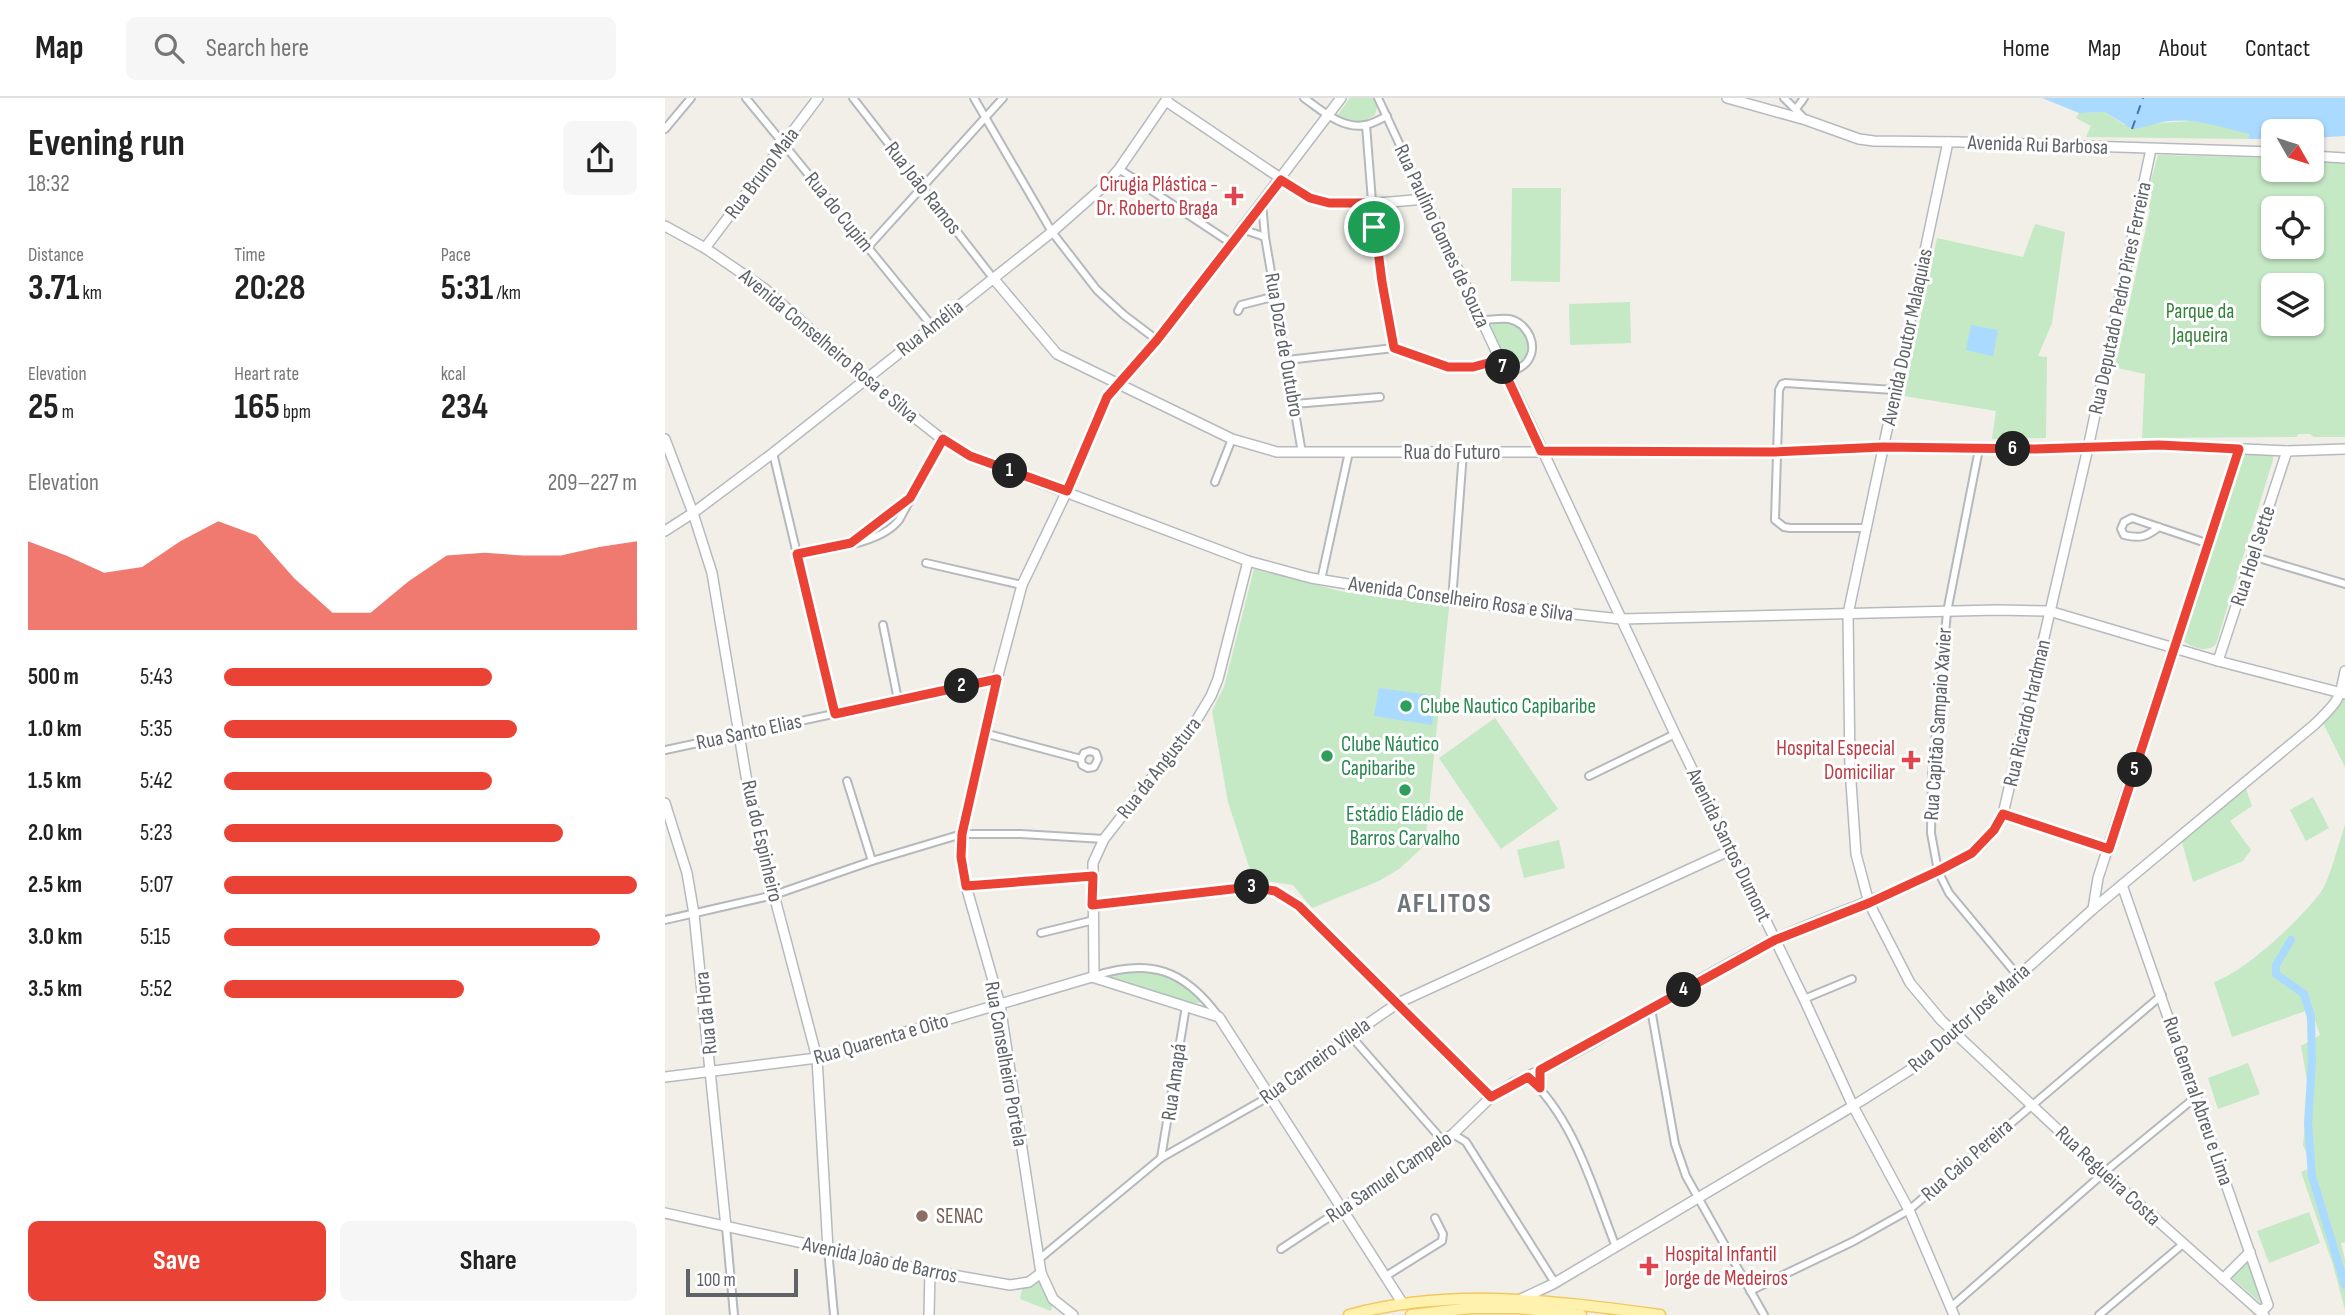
<!DOCTYPE html>
<html lang="en">
<head>
<meta charset="utf-8">
<style>
	:root { --surface:#fff; --page:#f6f6f6; --text:#222; --muted:#767676; --line:#e0e0e0; --accent:#ea4335 }
	body { margin:0; font-family:"Sofia Sans Condensed",sans-serif; background:var(--page); color:var(--text); height:100vh; display:flex; flex-direction:column; font-size:26px; white-space:nowrap }
	* { box-sizing:border-box; margin:0 }
	p { font-size:23px; color:var(--muted) }
	.icon { flex:none; width:38px; height:38px; fill:none; stroke:currentColor; stroke-width:2; stroke-linecap:round; stroke-linejoin:round }
	.map { position:relative; flex:1; overflow:hidden }
	.side { display:flex; flex-direction:column; background:var(--surface); width:665px }
	.side>* { flex:none }
	.needle { width:46px; rotate:129deg }
	.controls { position:absolute; left:1596px; top:21px; display:grid; gap:14px }
	.controls a { display:grid; place-items:center; width:63px; height:63px; border-radius:10px; background:var(--surface); box-shadow:0 2px 5px #0004; font-size:35px }
	.scale { position:absolute; left:21px; bottom:18px; width:112px; box-sizing:border-box; padding-left:7px; border:4px solid #5f6368; border-top:0; font-size:19px; line-height:24px; white-space:nowrap; color:#5f6368; -webkit-text-stroke:5px #fff; paint-order:stroke }
	.pin { position:absolute; display:grid; place-items:center; width:60px; height:60px; color:#fff; margin:-30px; border:4px solid #fff; border-radius:50%; box-shadow:0 2px 7px #0007 }
	.km { position:absolute; width:35px; height:35px; margin:-18px; border-radius:50%; background:#222; color:#fff; font-size:19px; line-height:35px; text-align:center }
	.round { display:grid; place-items:center; flex:none; width:74px; height:74px; border-radius:10px; background:var(--page) }
	.head { display:flex; align-items:center; justify-content:space-between; height:119px; padding:0 28px }
	h1 { font-size:38px; font-weight:700; line-height:52px }
	.figures { display:grid; grid-template-columns:repeat(3,1fr); gap:10px; height:119px; padding:7px 28px }
	.figures div { display:grid; align-content:center }
	.figures b { font-size:35px; font-weight:700 }
	.figures small { font-size:19px; font-weight:400 }
	.figures p { font-size:19px }
	.chart { height:196px; padding:14px 28px }
	.chart p { display:flex; justify-content:space-between }
	.chart svg { width:100%; height:126px; margin-top:7px; fill:var(--accent); opacity:.7 }
	.button { display:flex; gap:14px; margin-top:auto; padding:14px 28px }
	.button a { flex:1; height:80px; border-radius:10px; background:var(--accent); color:#fff; font-size:28px; font-weight:700; line-height:80px; text-align:center }
	.button a+a { background:var(--page); color:var(--text) }
	ul { padding:0 28px; list-style:none; font-size:23px }
	li { display:grid; grid-template-columns:112px 84px 1fr; align-items:center; height:52px }
	li i { height:18px; border-radius:9px; background:var(--accent) }
	header { display:flex; align-items:center; gap:42px; box-sizing:border-box; height:98px; padding:0 35px; background:var(--surface); border-bottom:2px solid var(--line) }
	header strong { font-size:33px }
	nav { display:flex; gap:38px; margin-inline-start:auto; font-size:24px }
	.search { width:490px; height:63px; background:var(--page); display:flex; align-items:center; gap:18px; box-sizing:border-box; padding:0 24px; border-radius:10px; color:var(--muted); font-size:26px }
	main { display:flex; flex:1; min-height:0 }
	.map>svg:first-child { display:block }
	.green { fill:#c5e8c5; fill-rule:evenodd }
	.water { fill:#aadaff }
	.lines { fill:none; stroke-linecap:round; stroke-linejoin:round }
	.canal { stroke:#aadaff; stroke-width:8 }
	.ferry { stroke:#4174aa; stroke-width:2; stroke-dasharray:9 7; stroke-linecap:butt }
	.street-casing { stroke:#b5b8bc; stroke-width:10 }
	.secondary-casing { stroke:#b6babf; stroke-width:12 }
	.primary-casing { stroke:#f2c960; stroke-width:13 }
	.street { stroke:#fff; stroke-width:6 }
	.secondary { stroke:#fff; stroke-width:9 }
	.primary { stroke:#fff2af; stroke-width:10 }
	.route-casing { stroke:#fff; stroke-width:14 }
	.route { stroke:#ea4335; stroke-width:9 }
	.health-dot { fill:#e0444e; stroke:#fff; stroke-width:2.5 }
	.leisure-dot { fill:#2e9e5b; stroke:#fff; stroke-width:2.5 }
	.education-dot { fill:#8d6e63; stroke:#fff; stroke-width:2.5 }
	.labels { text-anchor:middle; dominant-baseline:central; stroke-width:6; stroke-linejoin:round; paint-order:stroke }
	.street-label { font-size:21px; fill:#5f6368; stroke:#fff }
	.health-label { font-size:21px; fill:#be3a42; stroke:#fff; text-anchor:end }
	.park-label { font-size:21px; fill:#348238; stroke:#fff }
	.leisure-label { font-size:21px; fill:#27864d; stroke:#fff; text-anchor:start }
	.education-label { font-size:21px; fill:#785e54; stroke:#fff; text-anchor:start }
	.district-label { font-size:28px; font-weight:bold; letter-spacing:2px; fill:#70757a; stroke:#fff }
</style>
</head>
<body>
<header>
<strong>Map</strong>
<div class="search"><svg class="icon" aria-label="search" viewBox="0 0 24 24"><circle cx="10" cy="10" r="6"/><path d="M15 15l6 6"/></svg>Search here</div>
<nav><a>Home</a><a>Map</a><a>About</a><a>Contact</a></nav>
</header>
<main>
<section class="side">
<div class="head"><div><h1>Evening run</h1><p>18:32</p></div><a class="round"><svg class="icon" aria-label="share" viewBox="0 0 24 24"><path d="M12 15V3M7 8l5-5 5 5M5 13v7h14v-7"/></svg></a></div>
<div class="figures">
<div><p>Distance</p><b>3.71<small> km</small></b></div>
<div><p>Time</p><b>20:28</b></div>
<div><p>Pace</p><b>5:31<small> /km</small></b></div>
</div>
<div class="figures">
<div><p>Elevation</p><b>25<small> m</small></b></div>
<div><p>Heart rate</p><b>165<small> bpm</small></b></div>
<div><p>kcal</p><b>234</b></div>
</div>
<div class="chart"><p><span>Elevation</span>209–227 m</p>
<svg viewBox="0 0 160 44" preserveAspectRatio="none"><path d="M0 44V13L10 18L20 24L30 22L40 13L50 6L60 11L70 26L80 38L90 38L100 27L110 18L120 17L130 18L140 18L150 15L160 13V44z"/></svg>
</div>
<ul>
<li><b>500 m</b>5:43<i style="width:65%"></i></li>
<li><b>1.0 km</b>5:35<i style="width:71%"></i></li>
<li><b>1.5 km</b>5:42<i style="width:65%"></i></li>
<li><b>2.0 km</b>5:23<i style="width:82%"></i></li>
<li><b>2.5 km</b>5:07<i style="width:100%"></i></li>
<li><b>3.0 km</b>5:15<i style="width:91%"></i></li>
<li><b>3.5 km</b>5:52<i style="width:58%"></i></li>
</ul>
<div class="button"><a>Save</a><a>Share</a></div>
</section>
<div class="map">
<svg width="1680" height="1217" viewBox="0 0 1680 1217">
	<rect width="100%" height="100%" fill="#f1efe8"/>
	<g class="green">
		<polygon points="685,0 708,0 712,10 710,17 694,26 673,20 672,18"/>
		<polygon points="1440,14 1459,27 1527,23 1551,25 1586,36 1583,41 1421,39 1426,28 1411,20 1414,15"/>
		<path d="M1493,57L1608,60V72H1647V62L1680,64V339H1649L1645,336H1634L1631,339L1477,340L1480,276L1443,268L1444,263L1453,257L1485,112L1481,101ZM1608,110H1647V149H1608ZM1608,187H1647V226H1608Z"/>
		<polygon points="847,90 896,90 895,184 846,183"/>
		<polygon points="1370,126 1400,134 1387,225 1373,258 1382,259 1381,340 1327,341 1331,313 1239,298 1272,140 1358,159"/>
		<polygon points="965,204 966,245 905,247 904,206"/>
		<path d="M838,224C850,226 860,232 863,244L860,259L846,271L841,268L824,227Z"/>
		<path d="M1581,353L1608,356V362L1551,546C1543,556 1523,549 1516,540L1577,356Z"/>
		<polygon points="589,471 675,493 784,509 760,747 734,771 714,783 647,810 628,787 588,781 563,704 547,613 559,589"/>
		<polygon points="1680,600 1680,669 1657,623"/>
		<polygon points="830,620 893,711 836,751 774,660"/>
		<polygon points="1581,691 1587,708 1565,723 1586,752 1578,763 1528,784 1517,744"/>
		<polygon points="1648,699 1664,730 1641,743 1625,712"/>
		<path d="M1680,727V1144L1676,1145L1680,1162V1212L1668,1167L1636,1074L1648,1069L1638,1047L1643,988L1636,948L1655,937L1646,911L1567,939L1549,884C1581,873 1635,822 1656,794C1665,781 1674,744 1680,727Z"/>
		<polygon points="894,742 900,770 859,780 852,752"/>
		<path d="M459,872C492,873 516,875 537,904L528,906L439,879Z"/>
		<polygon points="1583,965 1595,996 1553,1011 1543,980"/>
		<polygon points="1644,1114 1655,1145 1604,1165 1592,1133"/>
		<polygon points="1579,1162 1584,1162 1599,1204 1598,1207 1566,1179 1566,1176"/>
		<polygon points="376,1175 388,1206 386,1213 355,1201 358,1188"/>
	</g>
	<g class="water">
		<path d="M1377,0H1680V38L1647,40V33H1608V41H1583L1585,36C1558,30 1533,20 1505,23C1492,24 1480,30 1467,31L1440,14L1414,15Z"/>
		<polygon points="1306,227 1333,232 1328,258 1301,252"/>
		<polygon points="714,590 772,598 767,627 709,618"/>
	</g>
	<g class="lines">
		<polyline class="canal" points="1626,842 1611,867 1611,876 1639,896 1646,919 1647,963 1643,1025 1647,1078 1680,1187"/>
		<polyline class="ferry" points="1467,31 1478,0"/>
		<defs>
			<g id="street">
				<polyline points="81,0 267,228"/>
				<polyline points="188,0 328,180"/>
				<polyline points="309,0 387,134 432,192 459,217 492,242"/>
				<path d="M639,0C656,12 678,32 700,27C708,26 715,21 722,18"/>
				<polyline points="713,0 760,101"/>
				<polyline points="1119,0 1140,21"/>
				<polyline points="1131,11 1139,0"/>
				<polyline points="701,27 709,129 729,250"/>
				<polyline points="0,31 26,0"/>
				<polyline points="454,71 566,145"/>
				<polyline points="597,105 600,139 637,355"/>
				<polyline points="577,131 600,139"/>
				<polyline points="203,149 338,0"/>
				<polyline points="573,213 576,207 611,198"/>
				<path d="M816,222C825,222 835,220 844,221C863,225 875,249 861,265C856,270 848,273 842,277"/>
				<polyline points="622,262 729,250 783,269 808,269 834,262"/>
				<polyline points="629,306 715,299"/>
				<polyline points="1314,351 1282,514 1267,678 1266,735 1273,773 1284,795 1353,878"/>
				<polyline points="108,355 170,616"/>
				<polyline points="550,384 567,341"/>
				<path d="M1494,429C1481,439 1475,441 1459,437L1456,431L1459,424L1467,420L1544,446"/>
				<polyline points="1202,430 1125,430 1119,429 1110,422 1114,292 1117,286 1120,285 1229,292"/>
				<polyline points="190,442 242,402"/>
				<path d="M132,456C162,450 215,447 234,422L278,342"/>
				<polyline points="1587,458 1680,486"/>
				<polyline points="261,465 357,487"/>
				<polyline points="656,482 684,354"/>
				<polyline points="787,503 798,354"/>
				<polyline points="218,527 233,602"/>
				<polyline points="319,635 416,661 417,667 423,670 429,669 433,661 431,655 425,653 419,655 416,661"/>
				<polyline points="0,652 332,581"/>
				<polyline points="924,678 1010,636"/>
				<polyline points="182,683 207,763"/>
				<polyline points="1338,716 1444,751"/>
				<polyline points="301,788 428,778"/>
				<polyline points="0,822 109,797 207,763 297,736 356,736 439,741"/>
				<polyline points="376,835 429,822"/>
				<path d="M429,878C485,860 519,871 554,919"/>
				<polyline points="1139,901 1187,881"/>
				<polyline points="986,911 1010,1046 1021,1078 1099,1217"/>
				<polyline points="685,937 778,1043"/>
				<path d="M863,979C910,1022 928,1091 951,1149"/>
				<polyline points="788,1036 801,1044 890,1185"/>
				<polyline points="496,1060 521,908"/>
				<polyline points="61,1129 69,1217"/>
				<polyline points="163,1151 169,1217"/>
				<polyline points="616,1151 678,1110"/>
				<polyline points="373,1162 496,1060 605,998"/>
				<polyline points="721,1178 777,1143 778,1136 770,1120"/>
				<polyline points="1085,1193 1189,1143 1244,1112 1497,897"/>
				<polyline points="1286,1209 1448,1067 1532,998"/>
				<polyline points="1434,1217 1518,1146"/>
			</g>
			<g id="secondary">
				<polyline points="1062,0 1141,22 1194,41 1209,43 1295,44 1608,54"/>
				<path d="M501,3L645,100C682,111 722,104 760,101L1010,636L1139,901L1188,1008L1244,1112L1289,1217"/>
				<polyline points="1283,44 1183,516 1185,670 1191,756 1204,805 1245,885 1276,922 1439,1075 1599,1217"/>
				<polyline points="1647,58 1680,60"/>
				<polyline points="0,128 40,150 100,191 201,281 278,342 305,358 583,463 646,480 787,503 956,521 1332,512 1384,513 1553,563 1680,596"/>
				<polyline points="40,150 153,0"/>
				<polyline points="328,180 392,256 567,341 612,354 1110,354 1218,349 1370,351 1494,347 1622,353 1680,351"/>
				<polyline points="0,341 28,415 47,475 81,678 109,797 152,960 163,1151"/>
				<polyline points="0,433 28,415 108,355 387,134 438,89 454,71 502,1"/>
				<polyline points="1553,563 1622,353"/>
				<polyline points="0,705 22,775 29,816 61,1129"/>
				<polyline points="1457,787 1603,1207 1598,1212 1592,1211"/>
				<polyline points="427,807 585,789 610,793 634,808 826,999"/>
				<polyline points="1428,811 1433,780 1574,351"/>
				<polyline points="429,878 428,765 439,741 531,623 546,598 553,581 583,463"/>
				<polyline points="0,979 152,960 427,879 554,919 738,1206"/>
				<polyline points="605,998 656,958 733,905 1066,752"/>
				<path d="M678,1110L788,1036L826,999L848,985C939,945 1020,885 1109,842C1174,811 1243,794 1304,756C1320,747 1330,732 1338,716L1423,350L1486,51"/>
				<polyline points="0,1115 265,1173 345,1187 364,1184 376,1175"/>
				<polyline points="1558,1181 1585,1154"/>
				<path d="M856,1201L888,1186L1188,1008L1259,963L1428,811L1649,627C1670,606 1675,604 1680,573"/>
				<polyline points="264,1217 265,1173"/>
				<polyline points="408,1217 388,1201 376,1175 335,907 301,788 296,759 297,736 332,581 357,487 402,393 442,299 492,242 676,0"/>
			</g>
			<g id="primary">
				<path d="M684,1217C789,1189 890,1203 995,1217"/>
				<polyline points="746,1217 806,1210 853,1210 916,1217"/>
			</g>
		</defs>
		<use href="#street" class="street-casing"/>
		<use href="#secondary" class="secondary-casing"/>
		<use href="#primary" class="primary-casing"/>
		<use href="#street" class="street"/>
		<use href="#secondary" class="secondary"/>
		<use href="#primary" class="primary"/>
	</g>
	<g class="lines">
		<defs>
			<polygon id="route" points="616,82 645,100 664,105 707,105 717,184 729,250 783,269 808,269 834,262 876,353 1110,354 1218,349 1370,351 1494,347 1574,351 1444,751 1338,716 1329,732 1307,755 1273,773 1204,805 1110,842 875,972 875,990 863,979 826,999 634,808 610,793 585,789 427,807 428,778 301,788 296,759 297,736 332,581 170,616 132,456 186,445 245,400 278,341 305,358 402,393 442,299 492,242"/>
		</defs>
		<use href="#route" class="route-casing"/>
		<use href="#route" class="route"/>
	</g>
	<g class="health-dot">
		<path d="M565.5 87.5h7v7h7v7h-7v7h-7v-7h-7v-7h7z"/>
		<path d="M1242.5 651.5h7v7h7v7h-7v7h-7v-7h-7v-7h7z"/>
		<path d="M980.5 1157.5h7v7h7v7h-7v7h-7v-7h-7v-7h7z"/>
	</g>
	<g class="leisure-dot">
		<circle cx="741" cy="608" r="7"/>
		<circle cx="662" cy="658" r="7"/>
		<circle cx="740" cy="692" r="7"/>
	</g>
	<circle class="education-dot" cx="257" cy="1118" r="7"/>
	<g class="labels">
		<g class="street-label">
			<text transform="translate(1373 47) rotate(2)">Avenida Rui Barbosa</text>
			<text transform="translate(97 75) rotate(-53)">Rua Bruno Maia</text>
			<text transform="translate(258 90) rotate(52)">Rua João Ramos</text>
			<text transform="translate(174 114) rotate(51)">Rua do Cupim</text>
			<text transform="translate(777 138) rotate(65)">Rua Paulino Gomes de Souza</text>
			<text transform="translate(1455 200) rotate(-78)">Rua Deputado Pedro Pires Ferreira</text>
			<text transform="translate(265 230) rotate(-38)">Rua Amélia</text>
			<text transform="translate(1242 239) rotate(-78)">Avenida Doutor Malaquias</text>
			<text transform="translate(619 247) rotate(80)">Rua Doze de Outubro</text>
			<text transform="translate(164 248) rotate(40)">Avenida Conselheiro Rosa e Silva</text>
			<text x="787" y="354">Rua do Futuro</text>
			<text transform="translate(1588 458) rotate(-72)">Rua Hoel Sette</text>
			<text transform="translate(796 501) rotate(8)">Avenida Conselheiro Rosa e Silva</text>
			<text transform="translate(1362 615) rotate(-77)">Rua Ricardo Hardman</text>
			<text transform="translate(1273 626) rotate(-86)">Rua Capitão Sampaio Xavier</text>
			<text transform="translate(84 634) rotate(-12)">Rua Santo Elias</text>
			<text transform="translate(494 670) rotate(-52)">Rua da Angustura</text>
			<text transform="translate(97 743) rotate(77)">Rua do Espinheiro</text>
			<text transform="translate(1064 747) rotate(64)">Avenida Santos Dumont</text>
			<text transform="translate(41 915) rotate(-96)">Rua da Hora</text>
			<text transform="translate(1304 920) rotate(-41)">Rua Doutor José Maria</text>
			<text transform="translate(216 941) rotate(-16)">Rua Quarenta e Oito</text>
			<text transform="translate(650 963) rotate(-36)">Rua Carneiro Vilela</text>
			<text transform="translate(341 966) rotate(80)">Rua Conselheiro Portela</text>
			<text transform="translate(509 984) rotate(-82)">Rua Amapá</text>
			<text transform="translate(1533 1003) rotate(71)">Rua General Abreu e Lima</text>
			<text transform="translate(1302 1062) rotate(-41)">Rua Caio Pereira</text>
			<text transform="translate(1443 1078) rotate(43)">Rua Regueira Costa</text>
			<text transform="translate(724 1079) rotate(-34)">Rua Samuel Campelo</text>
			<text transform="translate(215 1162) rotate(12)">Avenida João de Barros</text>
		</g>
		<g class="health-label">
			<text x="553" y="86">Cirugia Plástica -<tspan x="553" dy="24">Dr. Roberto Braga</tspan></text>
			<text x="1230" y="650">Hospital Especial<tspan x="1230" dy="24">Domiciliar</tspan></text>
			<text x="1000" y="1156" text-anchor="start">Hospital Infantil<tspan x="1000" dy="24">Jorge de Medeiros</tspan></text>
		</g>
		<g class="park-label">
			<text x="1535" y="213">Parque da<tspan x="1535" dy="24">Jaqueira</tspan></text>
		</g>
		<g class="leisure-label">
			<text x="755" y="608">Clube Nautico Capibaribe</text>
			<text x="676" y="646">Clube Náutico<tspan x="676" dy="24">Capibaribe</tspan></text>
			<text x="740" y="716" text-anchor="middle">Estádio Eládio de<tspan x="740" dy="24">Barros Carvalho</tspan></text>
		</g>
		<g class="education-label">
			<text x="271" y="1118">SENAC</text>
		</g>
		<g class="district-label">
			<text x="780" y="805">AFLITOS</text>
		</g>
	</g>
</svg>
<div class="controls">
<a><svg class="needle" viewBox="-14 -14 28 28"><path d="M0-13l5 13h-10z" fill="#e53935"/><path d="M0 13l5-13h-10z" fill="#767676"/></svg></a>
<a><svg class="icon" aria-label="locate" viewBox="0 0 24 24"><circle cx="12" cy="12" r="6"/><path d="M12 2v4M12 18v4M2 12h4M18 12h4"/></svg></a>
<a><svg class="icon" aria-label="layers" viewBox="0 0 24 24"><path d="M12 4l9 5-9 5-9-5zM3 14l9 5 9-5"/></svg></a>
</div>
<div class="scale">100 m</div>
<div class="pin" style="left:709px;top:129px;background:#1e9e55"><svg class="icon" aria-label="arrive" viewBox="0 0 24 24"><path d="M6 21V4h12l-3 4 3 4H6"/></svg></div>
<b class="km" style="left:345px;top:373px">1</b>
<b class="km" style="left:297px;top:588px">2</b>
<b class="km" style="left:587px;top:789px">3</b>
<b class="km" style="left:1019px;top:892px">4</b>
<b class="km" style="left:1470px;top:672px">5</b>
<b class="km" style="left:1348px;top:351px">6</b>
<b class="km" style="left:838px;top:269px">7</b>
</div>
</main>
</body>
</html>
